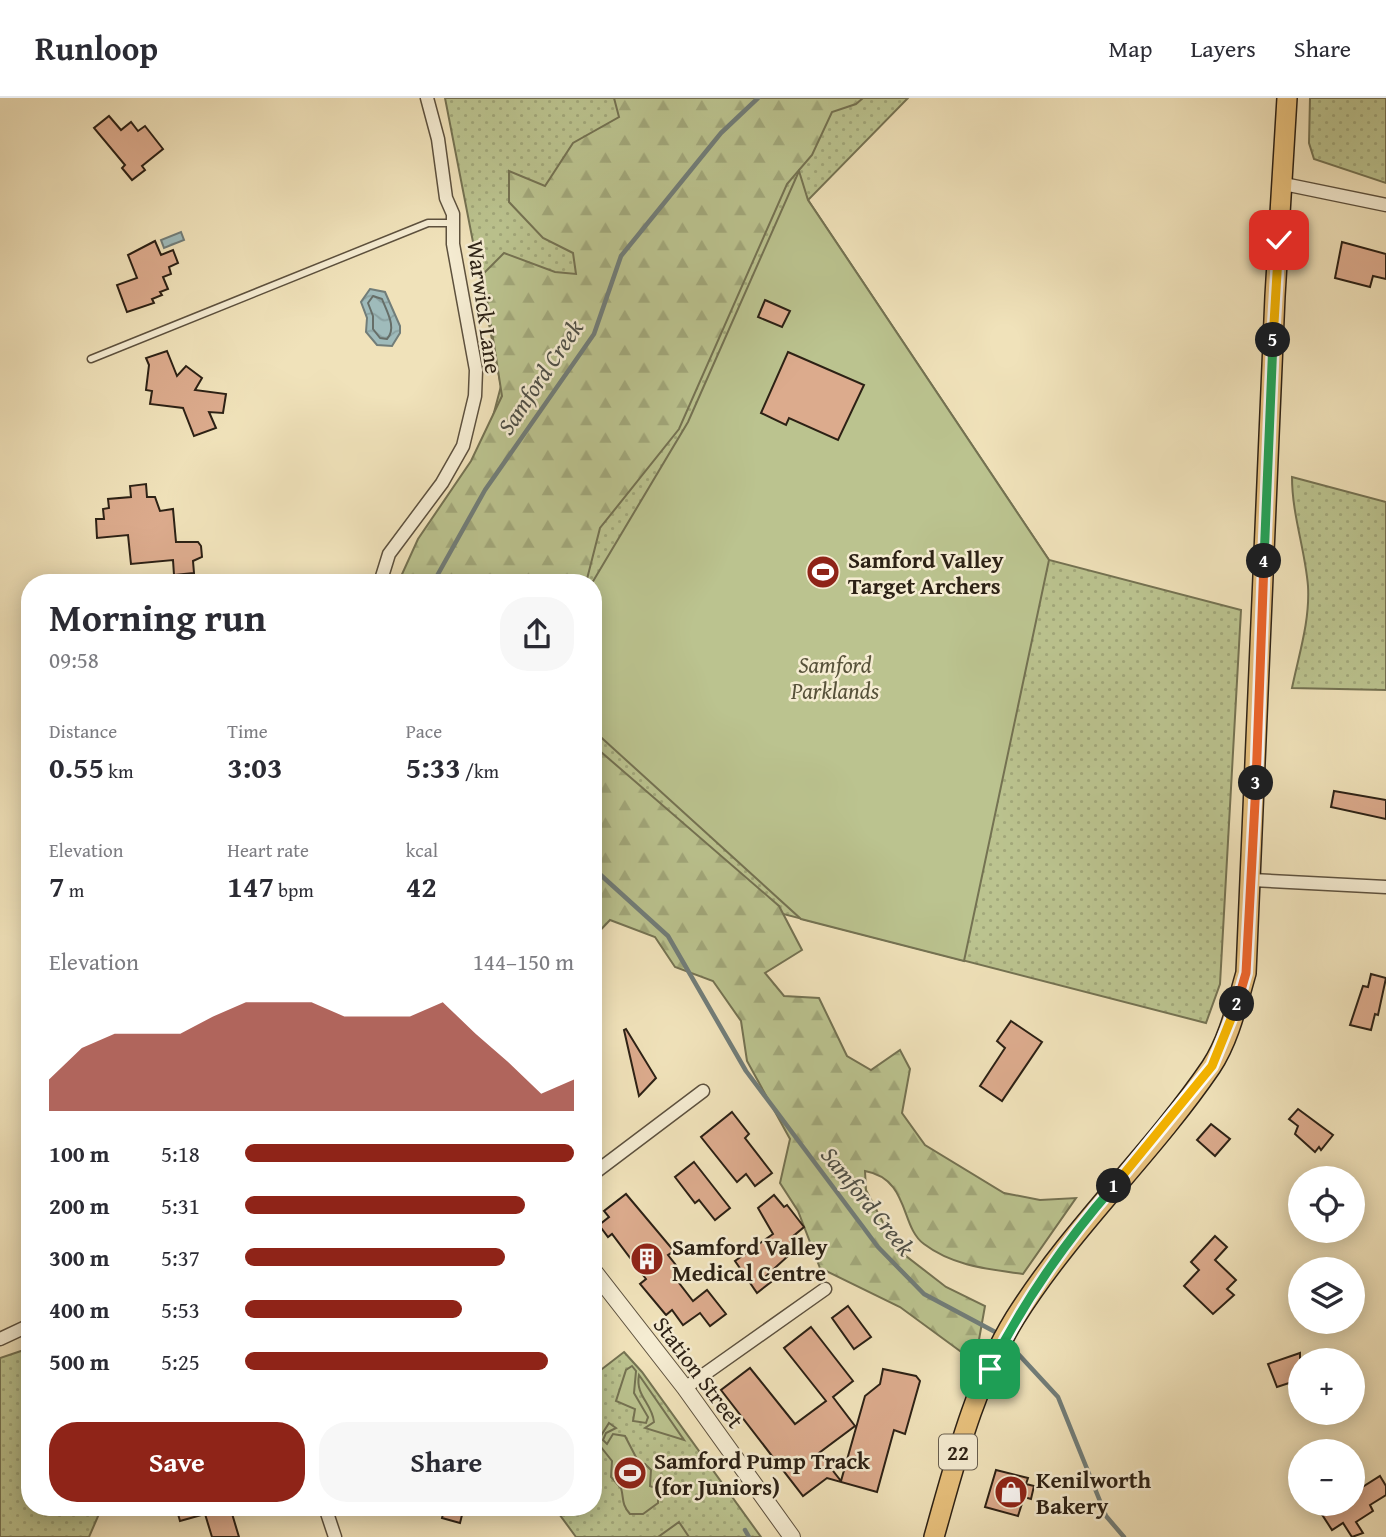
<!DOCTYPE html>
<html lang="en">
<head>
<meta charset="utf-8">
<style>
	:root { --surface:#fff; --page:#f7f7f7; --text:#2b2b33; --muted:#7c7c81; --line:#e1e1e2; --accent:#8f2418 }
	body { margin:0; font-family:"Gentium Book Plus",serif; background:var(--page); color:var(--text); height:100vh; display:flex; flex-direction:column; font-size:26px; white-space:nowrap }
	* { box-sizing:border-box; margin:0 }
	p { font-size:23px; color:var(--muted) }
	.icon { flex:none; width:38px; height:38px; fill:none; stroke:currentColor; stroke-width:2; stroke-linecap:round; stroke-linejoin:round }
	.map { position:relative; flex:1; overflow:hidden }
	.details { position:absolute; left:21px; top:476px; width:581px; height:942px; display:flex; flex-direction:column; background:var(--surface); border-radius:28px; box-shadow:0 4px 18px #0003 }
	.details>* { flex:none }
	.controls { position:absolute; left:1288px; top:1068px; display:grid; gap:14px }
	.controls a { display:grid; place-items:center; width:77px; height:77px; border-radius:50%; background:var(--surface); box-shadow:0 4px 18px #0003; font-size:35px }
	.pin { position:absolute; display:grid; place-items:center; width:60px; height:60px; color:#fff; margin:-30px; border-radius:14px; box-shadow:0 4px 10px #0006 }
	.km { position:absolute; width:35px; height:35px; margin:-18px; border-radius:50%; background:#222; color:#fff; font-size:19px; line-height:35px; text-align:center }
	.round { display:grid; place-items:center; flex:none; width:74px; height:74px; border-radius:28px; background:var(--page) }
	.overview { display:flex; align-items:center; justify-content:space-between; height:119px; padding:0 28px }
	h1 { font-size:38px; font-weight:600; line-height:52px }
	.metrics { display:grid; grid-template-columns:repeat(3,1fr); gap:10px; height:119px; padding:7px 28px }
	.metrics div { display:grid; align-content:center }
	.metrics b { font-size:30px; font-weight:600 }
	.metrics small { font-size:19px; font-weight:400 }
	.metrics p { font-size:19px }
	.chart { height:196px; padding:14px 28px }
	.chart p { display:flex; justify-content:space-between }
	.chart svg { width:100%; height:126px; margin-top:7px; fill:var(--accent); opacity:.7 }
	.button { display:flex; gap:14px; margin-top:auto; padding:14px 28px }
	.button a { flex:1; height:80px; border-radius:28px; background:var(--accent); color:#fff; font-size:28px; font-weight:600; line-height:80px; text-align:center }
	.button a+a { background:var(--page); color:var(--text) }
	ul { padding:0 28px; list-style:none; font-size:23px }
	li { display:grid; grid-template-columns:112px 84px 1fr; align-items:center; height:52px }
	li i { height:18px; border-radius:9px; background:var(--accent) }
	header { display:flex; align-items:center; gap:42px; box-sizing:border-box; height:98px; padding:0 35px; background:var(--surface); border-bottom:2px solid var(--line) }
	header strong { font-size:33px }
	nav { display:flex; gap:38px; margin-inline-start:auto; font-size:24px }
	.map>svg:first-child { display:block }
	.grass { fill:url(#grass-dots); stroke:#747252; stroke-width:2 }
	.forest { fill:url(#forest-firs); stroke:#747252; stroke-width:2 }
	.garden { fill:#bbc38f; stroke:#747252; stroke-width:2 }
	.water { fill:url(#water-waves); stroke:#717d79; stroke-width:2 }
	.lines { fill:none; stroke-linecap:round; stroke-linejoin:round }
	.shore { stroke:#666e68; stroke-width:2 }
	.stream { stroke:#717d79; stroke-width:4.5 }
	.building { fill:#dcab8d; stroke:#2c2115; stroke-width:2 }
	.service-casing { stroke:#5d513e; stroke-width:9 }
	.minor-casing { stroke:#5d513e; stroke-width:15 }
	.tertiary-casing { stroke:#5d513e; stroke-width:18 }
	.primary-casing { stroke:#2c2115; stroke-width:22 }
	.service { stroke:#f5ecd2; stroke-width:6 }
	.minor { stroke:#f5ecd2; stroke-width:12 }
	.tertiary { stroke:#f5ecd2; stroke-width:16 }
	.primary { stroke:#e8c17d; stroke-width:19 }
	.split-1-casing { stroke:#fff; stroke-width:14 }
	.split-2-casing { stroke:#fff; stroke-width:14 }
	.split-3-casing { stroke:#fff; stroke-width:14 }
	.split-4-casing { stroke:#fff; stroke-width:14 }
	.split-5-casing { stroke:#fff; stroke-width:14 }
	.split-6-casing { stroke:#fff; stroke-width:14 }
	.split-1 { stroke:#22a559; stroke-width:9 }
	.split-2 { stroke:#f5b400; stroke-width:9 }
	.split-3 { stroke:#f0652b; stroke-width:9 }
	.split-4 { stroke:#f0652b; stroke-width:9 }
	.split-5 { stroke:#22a559; stroke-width:9 }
	.split-6 { stroke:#f5b400; stroke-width:9 }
	.labels { text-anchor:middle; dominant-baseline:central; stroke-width:5; stroke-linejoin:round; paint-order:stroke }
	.shield { fill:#f5ecd2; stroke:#685e4e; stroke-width:2 }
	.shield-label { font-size:21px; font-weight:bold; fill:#2c2115 }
	.street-label { font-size:23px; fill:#2c2115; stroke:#f5ecd2 }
	.poi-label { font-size:23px; font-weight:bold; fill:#2c2115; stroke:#f5ecd2; text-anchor:start }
	.park-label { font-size:23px; font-style:italic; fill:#57523a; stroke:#f5ecd2 }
	.water-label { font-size:24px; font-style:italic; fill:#4e4f47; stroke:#f5ecd2 }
</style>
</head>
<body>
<header>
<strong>Runloop</strong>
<nav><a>Map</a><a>Layers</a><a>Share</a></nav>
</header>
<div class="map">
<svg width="1386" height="1439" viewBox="0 0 1386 1439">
	<defs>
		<pattern id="grass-dots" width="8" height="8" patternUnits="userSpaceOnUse" patternTransform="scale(1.75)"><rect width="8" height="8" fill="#bbc38f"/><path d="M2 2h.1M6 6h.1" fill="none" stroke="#a1a77a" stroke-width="1.8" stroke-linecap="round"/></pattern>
		<pattern id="forest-firs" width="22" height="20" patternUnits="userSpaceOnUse" patternTransform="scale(1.75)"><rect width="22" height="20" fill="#bbc38f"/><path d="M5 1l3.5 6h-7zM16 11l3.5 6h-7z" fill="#a1a77a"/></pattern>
		<pattern id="water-waves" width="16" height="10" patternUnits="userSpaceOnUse" patternTransform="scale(1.75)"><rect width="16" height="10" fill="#9fbbbb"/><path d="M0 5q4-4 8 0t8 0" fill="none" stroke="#89a0a0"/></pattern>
	</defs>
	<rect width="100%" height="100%" fill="#f0e2ba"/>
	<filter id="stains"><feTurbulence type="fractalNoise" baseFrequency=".00286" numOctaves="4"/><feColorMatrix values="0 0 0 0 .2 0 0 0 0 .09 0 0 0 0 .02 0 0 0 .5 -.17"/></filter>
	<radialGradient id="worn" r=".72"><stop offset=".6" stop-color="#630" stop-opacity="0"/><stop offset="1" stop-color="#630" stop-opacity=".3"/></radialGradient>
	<g class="grass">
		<polygon points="445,0 908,0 808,102 1049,462 1241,512 1220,886 1206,925 593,767 593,485 403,485 476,383 501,288"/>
		<polygon points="1310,0 1386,0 1386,85 1314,61 1309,45"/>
		<path d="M1292,379L1386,404V592L1292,590C1299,556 1310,523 1308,488C1305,451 1292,417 1292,379Z"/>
		<polygon points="30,1250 30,1409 102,1409 89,1439 0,1439 0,1260"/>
		<polygon points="624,1254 642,1274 761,1439 576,1439 554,1409 593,1409 593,1278"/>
	</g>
	<g class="forest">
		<polygon points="614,0 863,0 856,6 832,14 812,57 787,86 679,331 600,430 586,485 398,485 418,441 471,363 502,298 483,176 504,155 555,174 576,176 573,155 543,140 509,104 509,73 545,88 573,45 619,19"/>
		<path d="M593,647L779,808L802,852L765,875L784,898L819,900L847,958L871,972L900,952L910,971L902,1015L925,1047L1004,1095L1040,1102L1076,1100L1023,1176C988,1171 953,1168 924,1146C900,1129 910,1081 865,1073L866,1092L897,1151L946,1189L985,1208L975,1264L900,1209L820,1170L798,1113L780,1085L790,1041L747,963L741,923L713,883L675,869L655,839L610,822L593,840Z"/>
	</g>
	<g class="garden">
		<polygon points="799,73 808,102 1049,462 964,863 801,821 593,632 592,485 688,324"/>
		<polygon points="632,1268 636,1273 634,1295 648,1319 646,1325 633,1323 635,1311 616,1303 626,1272"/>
		<path d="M639,1277L684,1342L645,1330L654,1324C652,1305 635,1298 639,1277Z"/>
		<path d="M609,1325L616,1330L606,1335L603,1342L607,1346L613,1336L625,1338L639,1365L645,1366L651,1372L650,1388L658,1391V1405L643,1416H630C621,1406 624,1400 621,1390L611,1379L612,1363L597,1344Z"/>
		<polygon points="679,1424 689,1439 658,1439"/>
	</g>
	<g class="water">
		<polygon points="181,134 184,142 164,150 161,142"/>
		<polygon points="370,191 385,194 400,228 400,235 392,248 377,247 366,234 367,220 361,204"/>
	</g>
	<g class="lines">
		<path class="shore" d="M373,198L382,201C387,214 397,230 387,241L380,240L373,231V218L368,205Z"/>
		<g class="stream">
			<polyline points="433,485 485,392 594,236 621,158 721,35 758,0"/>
			<polyline points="593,770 668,838 746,973 878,1149 924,1196 999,1236"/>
			<polyline points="1008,1245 1058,1299 1106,1418 1124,1439"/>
			<polyline points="745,1432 749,1439"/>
		</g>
	</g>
	<g class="building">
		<polygon points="109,18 121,32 131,24 138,33 145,28 163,51 142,68 145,72 132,82 122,70 125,67 94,30"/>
		<polygon points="155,143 161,157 173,152 178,165 169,169 171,176 163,179 168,191 160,194 162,197 152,201 154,205 127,214 117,187 137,180 128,157"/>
		<polygon points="1342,144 1386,156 1386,181 1373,178 1370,189 1335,180"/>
		<polygon points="765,202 790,213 782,229 758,219"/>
		<polygon points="167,253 177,278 186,268 202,280 195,292 226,296 223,315 209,314 216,330 194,338 183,310 150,306 152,293 146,292 149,267 146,260"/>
		<polygon points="788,254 864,287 838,342 789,320 786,327 761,315"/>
		<polygon points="146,386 147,399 155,399 160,413 173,411 176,444 198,444 201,448 202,459 193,463 194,475 174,477 173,462 131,466 128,437 97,440 96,421 104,421 103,411 109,410 108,401 131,399 130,388"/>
		<polygon points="1334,693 1386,702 1386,721 1331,709"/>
		<polygon points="1371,876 1386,880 1378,917 1375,916 1371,932 1350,927 1363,888 1368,889"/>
		<polygon points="1011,923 1042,944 1002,1003 980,988 1005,950 997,943"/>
		<polygon points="626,931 656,980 639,998 624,932"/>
		<polygon points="1298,1011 1333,1037 1321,1052 1319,1049 1315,1054 1295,1036 1298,1028 1289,1021"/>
		<polygon points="732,1014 749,1036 745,1040 772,1075 755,1088 746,1076 737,1084 701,1039"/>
		<polygon points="1211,1026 1230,1041 1215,1058 1197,1042"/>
		<polygon points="694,1064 730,1110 715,1122 699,1102 695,1105 675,1079"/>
		<polygon points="626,1096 674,1153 668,1157 683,1176 676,1181 693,1203 707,1192 726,1216 710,1228 700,1215 683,1227 672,1212 666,1217 640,1186 646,1181 612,1136 608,1139 599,1127 609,1119 604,1113"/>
		<polygon points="774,1097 784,1109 787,1107 804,1129 791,1140 798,1149 766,1178 771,1184 757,1195 735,1163 773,1136 758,1110"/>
		<polygon points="1215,1138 1227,1149 1215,1162 1236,1182 1227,1191 1234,1197 1213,1216 1184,1188 1199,1172 1191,1164"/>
		<polygon points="848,1208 871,1239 854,1251 832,1220"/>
		<polygon points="811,1229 853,1283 833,1299 855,1328 819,1355 841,1383 865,1298 880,1286 883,1271 916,1278 920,1283 905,1336 894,1332 877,1394 827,1380 803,1398 721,1292 750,1270 795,1326 826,1303 784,1250"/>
		<polygon points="1300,1255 1300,1312 1298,1312 1289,1285 1277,1289 1268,1266"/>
		<polygon points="996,1372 1028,1380 1026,1386 1034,1388 1031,1401 1024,1399 1018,1418 985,1409"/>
		<polygon points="1380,1378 1386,1388 1386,1397 1370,1407 1373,1413 1356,1424 1363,1435 1352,1439 1343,1425 1332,1432 1321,1415 1337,1405 1353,1405 1353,1395"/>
		<polygon points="176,1409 230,1409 239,1439 212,1439 205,1416 180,1423"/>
		<polygon points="445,1409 464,1409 460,1425 442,1420"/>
	</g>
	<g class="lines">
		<defs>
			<polyline id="service" points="91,261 428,125 453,125"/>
			<g id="minor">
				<polyline points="1284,86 1386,107"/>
				<polyline points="380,485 389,456 442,385 463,348 475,298 476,272 453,146 453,116 446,100 438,41 427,0"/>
				<polyline points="1252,782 1386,789"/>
				<polyline points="593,1076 703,993"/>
				<polyline points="0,1241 30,1227"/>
				<polyline points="685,1290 825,1191"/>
				<polyline points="325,1409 335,1439"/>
			</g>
			<polyline id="tertiary" points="593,1172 685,1290 792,1439"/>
			<path id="primary" d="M934,1439C955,1365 974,1287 1015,1220C1072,1129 1151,1057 1211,969C1229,942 1237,906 1246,875L1275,198L1287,0"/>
		</defs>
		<use href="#service" class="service-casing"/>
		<use href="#minor" class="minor-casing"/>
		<use href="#tertiary" class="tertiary-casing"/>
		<use href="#primary" class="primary-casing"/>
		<use href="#service" class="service"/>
		<use href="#minor" class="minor"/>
		<use href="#tertiary" class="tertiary"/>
		<use href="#primary" class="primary"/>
	</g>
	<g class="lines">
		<defs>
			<path id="split-1" d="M990,1271C1023,1204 1065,1144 1114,1088"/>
			<polyline id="split-2" points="1114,1088 1212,968 1237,906"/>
			<polyline id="split-3" points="1237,906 1246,875 1256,685"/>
			<polyline id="split-4" points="1256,685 1264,463"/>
			<polyline id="split-5" points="1264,463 1273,242"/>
			<polyline id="split-6" points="1273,242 1279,142"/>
		</defs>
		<use href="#split-1" class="split-1-casing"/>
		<use href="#split-2" class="split-2-casing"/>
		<use href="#split-3" class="split-3-casing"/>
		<use href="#split-4" class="split-4-casing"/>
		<use href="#split-5" class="split-5-casing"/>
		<use href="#split-6" class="split-6-casing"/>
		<use href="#split-1" class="split-1"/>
		<use href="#split-2" class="split-2"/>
		<use href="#split-3" class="split-3"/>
		<use href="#split-4" class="split-4"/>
		<use href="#split-5" class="split-5"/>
		<use href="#split-6" class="split-6"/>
	</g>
	<defs>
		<symbol id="stadium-disc" viewBox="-11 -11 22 22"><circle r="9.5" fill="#8f2418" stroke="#f5ecd2"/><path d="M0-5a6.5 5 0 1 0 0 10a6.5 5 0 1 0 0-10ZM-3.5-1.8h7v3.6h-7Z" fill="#fff"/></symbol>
		<symbol id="building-disc" viewBox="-11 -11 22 22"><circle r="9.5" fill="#8f2418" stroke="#f5ecd2"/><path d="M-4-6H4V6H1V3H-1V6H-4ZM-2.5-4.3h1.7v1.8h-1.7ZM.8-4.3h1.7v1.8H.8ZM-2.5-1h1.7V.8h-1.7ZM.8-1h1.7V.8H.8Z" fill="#fff"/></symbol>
		<symbol id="shop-disc" viewBox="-11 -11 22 22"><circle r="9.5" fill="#8f2418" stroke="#f5ecd2"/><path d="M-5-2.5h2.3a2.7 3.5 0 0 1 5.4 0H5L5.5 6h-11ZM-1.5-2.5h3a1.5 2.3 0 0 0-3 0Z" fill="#fff"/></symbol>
	</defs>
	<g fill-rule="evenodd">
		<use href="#stadium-disc" x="804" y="455" width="38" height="38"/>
		<use href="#building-disc" x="628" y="1142" width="38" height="38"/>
		<use href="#stadium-disc" x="611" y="1356" width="38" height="38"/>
		<use href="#shop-disc" x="992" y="1375" width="38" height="38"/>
	</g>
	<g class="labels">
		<rect class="shield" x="939" y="1336.5" width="38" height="35" rx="5"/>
		<g class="shield-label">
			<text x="958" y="1354">22</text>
		</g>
		<g class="street-label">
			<text transform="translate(485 209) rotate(82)">Warwick Lane</text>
			<text transform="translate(699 1274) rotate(53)">Station Street</text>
		</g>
		<g class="poi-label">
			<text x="848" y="461">Samford Valley<tspan x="848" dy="26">Target Archers</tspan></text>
			<text x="672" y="1148">Samford Valley<tspan x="672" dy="26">Medical Centre</tspan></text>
			<text x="654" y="1362">Samford Pump Track<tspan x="654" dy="26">(for Juniors)</tspan></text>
			<text x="1036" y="1381">Kenilworth<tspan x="1036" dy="26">Bakery</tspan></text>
		</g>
		<g class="park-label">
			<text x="835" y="566">Samford<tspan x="835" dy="26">Parklands</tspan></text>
		</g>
		<g class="water-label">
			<text transform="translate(540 279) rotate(-56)">Samford Creek</text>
			<text transform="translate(868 1103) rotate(51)">Samford Creek</text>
		</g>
	</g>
	<rect width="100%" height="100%" filter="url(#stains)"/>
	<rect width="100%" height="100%" fill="url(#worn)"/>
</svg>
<div class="controls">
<a><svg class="icon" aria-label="locate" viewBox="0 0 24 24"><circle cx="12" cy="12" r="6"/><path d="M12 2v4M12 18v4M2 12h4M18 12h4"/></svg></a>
<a><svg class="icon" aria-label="layers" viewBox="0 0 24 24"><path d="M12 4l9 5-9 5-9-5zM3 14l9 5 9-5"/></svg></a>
<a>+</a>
<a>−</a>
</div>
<div class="pin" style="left:990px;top:1271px;background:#1e9e55"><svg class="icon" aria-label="arrive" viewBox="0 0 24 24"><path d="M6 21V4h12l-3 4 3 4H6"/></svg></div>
<div class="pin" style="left:1279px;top:142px;background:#d93025"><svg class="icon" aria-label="check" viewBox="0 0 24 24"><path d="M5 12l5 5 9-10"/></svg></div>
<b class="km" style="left:1114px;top:1088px">1</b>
<b class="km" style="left:1237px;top:906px">2</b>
<b class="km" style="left:1256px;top:685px">3</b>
<b class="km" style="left:1264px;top:463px">4</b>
<b class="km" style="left:1273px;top:242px">5</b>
<section class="details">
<div class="overview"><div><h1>Morning run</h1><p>09:58</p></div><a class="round"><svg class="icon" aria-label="share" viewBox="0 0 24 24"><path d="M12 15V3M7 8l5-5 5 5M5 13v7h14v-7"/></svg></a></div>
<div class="metrics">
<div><p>Distance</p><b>0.55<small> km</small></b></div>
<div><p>Time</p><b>3:03</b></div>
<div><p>Pace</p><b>5:33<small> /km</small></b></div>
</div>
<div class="metrics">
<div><p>Elevation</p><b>7<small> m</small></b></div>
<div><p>Heart rate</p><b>147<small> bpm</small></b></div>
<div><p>kcal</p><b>42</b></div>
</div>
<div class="chart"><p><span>Elevation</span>144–150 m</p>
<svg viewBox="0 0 160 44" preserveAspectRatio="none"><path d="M0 44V33L10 22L20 17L30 17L40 17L50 11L60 6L70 6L80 6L90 11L100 11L110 11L120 6L130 17L140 27L150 38L160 33V44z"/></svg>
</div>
<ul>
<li><b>100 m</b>5:18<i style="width:100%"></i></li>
<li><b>200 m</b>5:31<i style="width:85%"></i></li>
<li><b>300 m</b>5:37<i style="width:79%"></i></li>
<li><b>400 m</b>5:53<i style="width:66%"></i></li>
<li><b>500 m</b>5:25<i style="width:92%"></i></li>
</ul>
<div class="button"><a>Save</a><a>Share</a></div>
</section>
</div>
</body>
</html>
